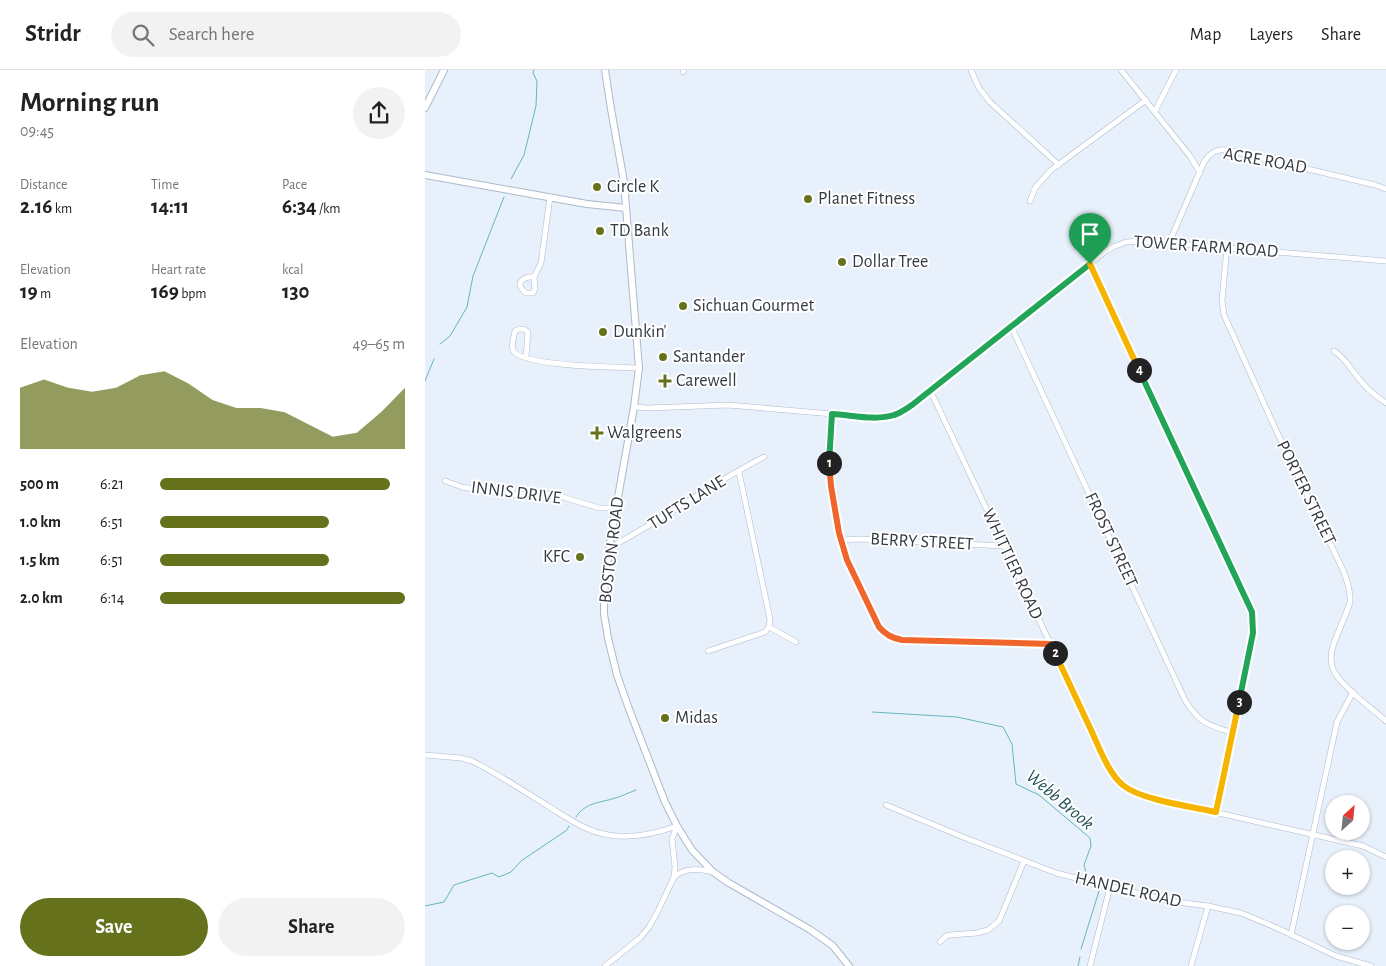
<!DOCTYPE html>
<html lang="en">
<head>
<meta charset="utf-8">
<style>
	:root { --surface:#fff; --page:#f2f2f2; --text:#222; --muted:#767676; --line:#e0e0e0; --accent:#66711b }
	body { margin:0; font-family:"Alegreya Sans",sans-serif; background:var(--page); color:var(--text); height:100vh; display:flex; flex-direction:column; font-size:19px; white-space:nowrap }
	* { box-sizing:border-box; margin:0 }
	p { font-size:16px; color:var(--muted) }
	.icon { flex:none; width:28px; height:28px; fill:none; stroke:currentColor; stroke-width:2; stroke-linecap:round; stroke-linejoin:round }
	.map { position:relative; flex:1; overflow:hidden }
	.sheet { display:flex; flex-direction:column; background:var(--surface); width:425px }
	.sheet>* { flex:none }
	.needle { width:32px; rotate:27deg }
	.controls { position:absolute; left:900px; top:725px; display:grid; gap:10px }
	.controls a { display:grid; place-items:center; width:45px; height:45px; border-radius:50%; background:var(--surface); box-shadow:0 1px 4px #0004; font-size:25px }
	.pin { position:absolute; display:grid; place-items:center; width:42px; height:42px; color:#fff; margin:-51px -21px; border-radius:50% 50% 50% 0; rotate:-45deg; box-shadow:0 0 5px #0007 }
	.pin .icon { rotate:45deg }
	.km { position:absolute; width:25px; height:25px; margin:-12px; border-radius:50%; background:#222; color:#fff; font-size:14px; line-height:25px; text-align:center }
	.round { display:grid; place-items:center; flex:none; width:52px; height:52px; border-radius:26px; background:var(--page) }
	.head { display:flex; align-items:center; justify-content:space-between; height:85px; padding:0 20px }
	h1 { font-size:28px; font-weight:700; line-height:38px }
	.stats { display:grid; grid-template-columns:repeat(3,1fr); gap:8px; height:85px; padding:5px 20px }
	.stats div { display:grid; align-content:center }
	.stats b { font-size:21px; font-weight:700 }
	.stats small { font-size:14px; font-weight:400 }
	.stats p { font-size:14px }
	.chart { height:140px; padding:10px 20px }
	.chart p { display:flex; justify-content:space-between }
	.chart svg { width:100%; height:90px; margin-top:5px; fill:var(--accent); opacity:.7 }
	.primary-button { display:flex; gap:10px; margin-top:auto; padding:10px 20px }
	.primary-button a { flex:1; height:58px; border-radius:30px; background:var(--accent); color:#fff; font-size:20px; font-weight:700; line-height:58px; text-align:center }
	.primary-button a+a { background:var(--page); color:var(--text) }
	ul { padding:0 20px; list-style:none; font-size:16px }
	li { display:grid; grid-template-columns:80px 60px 1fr; align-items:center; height:38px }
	li i { height:12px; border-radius:6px; background:var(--accent) }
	header { display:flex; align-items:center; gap:30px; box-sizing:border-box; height:70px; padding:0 25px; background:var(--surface); border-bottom:1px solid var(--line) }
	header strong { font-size:24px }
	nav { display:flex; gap:28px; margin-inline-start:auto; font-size:18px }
	.search { width:350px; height:45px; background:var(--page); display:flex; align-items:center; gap:12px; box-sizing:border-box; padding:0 18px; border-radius:28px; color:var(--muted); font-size:19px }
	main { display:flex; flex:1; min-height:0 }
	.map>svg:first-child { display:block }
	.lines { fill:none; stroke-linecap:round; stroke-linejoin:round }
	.stream { stroke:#65b7bc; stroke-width:1 }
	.minor-casing { stroke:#abbacc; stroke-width:6 }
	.major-casing { stroke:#abbacc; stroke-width:8 }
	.minor { stroke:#fff; stroke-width:5 }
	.major { stroke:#fff; stroke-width:6 }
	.split-1-casing { stroke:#fff; stroke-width:10 }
	.split-2-casing { stroke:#fff; stroke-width:10 }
	.split-3-casing { stroke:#fff; stroke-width:10 }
	.split-4-casing { stroke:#fff; stroke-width:10 }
	.split-5-casing { stroke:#fff; stroke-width:10 }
	.split-1 { stroke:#22a559; stroke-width:6 }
	.split-2 { stroke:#f0652b; stroke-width:6 }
	.split-3 { stroke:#f5b400; stroke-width:6 }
	.split-4 { stroke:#22a559; stroke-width:6 }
	.split-5 { stroke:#f5b400; stroke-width:6 }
	.poi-dot { fill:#66711b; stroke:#fff; stroke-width:2 }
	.labels { text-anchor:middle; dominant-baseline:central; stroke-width:4; stroke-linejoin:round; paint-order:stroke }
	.street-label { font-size:18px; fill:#343a42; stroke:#fff }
	.poi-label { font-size:18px; fill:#343a42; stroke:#fff; text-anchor:start }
	.water-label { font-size:19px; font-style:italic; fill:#215355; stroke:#fff }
</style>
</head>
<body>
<header>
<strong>Stridr</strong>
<div class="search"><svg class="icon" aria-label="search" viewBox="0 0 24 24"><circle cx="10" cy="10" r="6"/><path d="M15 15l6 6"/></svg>Search here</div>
<nav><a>Map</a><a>Layers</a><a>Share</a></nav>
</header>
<main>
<section class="sheet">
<div class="head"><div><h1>Morning run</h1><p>09:45</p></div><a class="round"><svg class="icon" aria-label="share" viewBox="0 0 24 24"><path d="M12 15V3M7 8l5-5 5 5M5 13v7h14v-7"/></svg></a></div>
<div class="stats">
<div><p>Distance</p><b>2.16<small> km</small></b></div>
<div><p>Time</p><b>14:11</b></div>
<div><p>Pace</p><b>6:34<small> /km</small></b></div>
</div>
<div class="stats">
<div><p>Elevation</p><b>19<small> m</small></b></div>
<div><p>Heart rate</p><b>169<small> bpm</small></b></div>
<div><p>kcal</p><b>130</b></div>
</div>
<div class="chart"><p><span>Elevation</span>49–65 m</p>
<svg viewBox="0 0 160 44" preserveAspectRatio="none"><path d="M0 44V14L10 10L20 14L30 16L40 14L50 8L60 6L70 12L80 20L90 24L100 24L110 26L120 32L130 38L140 36L150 26L160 14V44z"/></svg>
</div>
<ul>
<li><b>500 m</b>6:21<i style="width:94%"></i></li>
<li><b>1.0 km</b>6:51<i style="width:69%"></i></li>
<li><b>1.5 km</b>6:51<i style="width:69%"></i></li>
<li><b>2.0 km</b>6:14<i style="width:100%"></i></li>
</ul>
<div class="primary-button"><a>Save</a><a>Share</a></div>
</section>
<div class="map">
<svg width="961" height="896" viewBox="0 0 961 896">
	<rect width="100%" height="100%" fill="#e7f0fb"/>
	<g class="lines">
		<g class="stream">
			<polyline points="86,109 99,85 111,36 112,11 108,3 109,0"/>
			<polyline points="15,274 25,266 42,237 48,206 79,127"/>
			<polyline points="0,311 9,289"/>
			<polyline points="447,642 532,647 578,657 587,674 591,714 614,725 665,768 666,776 659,795 662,806"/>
			<path d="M151,747C160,733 173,733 187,729C195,727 203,723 211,720"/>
			<polyline points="0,836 19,832 29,815 67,803 74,807 86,802 96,791 142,760 144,756"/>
			<polyline points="656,879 674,821"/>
			<polyline points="653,896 655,887"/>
		</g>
		<defs>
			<g id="minor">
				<polyline points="546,0 554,18 565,32 634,95"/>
				<polyline points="696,0 765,86 775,103"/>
				<polyline points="258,2 259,0"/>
				<polyline points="730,41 751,0"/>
				<polyline points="605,131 610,118 626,100 721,30"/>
				<path d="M744,173L779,92C786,82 791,79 803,80L950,115L961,119"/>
				<path d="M802,177L797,230L799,245L851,360L918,500C922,510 926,521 925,532C920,549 911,564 907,580C905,589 907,599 912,606C924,623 946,637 961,651"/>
				<polyline points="665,194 827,541 829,563 791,742"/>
				<path d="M104,207H109L110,219L108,223H101C92,216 93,210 104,207Z"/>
				<polyline points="109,207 116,193 125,127"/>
				<path d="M586,256L760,630C774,653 783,655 808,663"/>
				<path d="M909,281C920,288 923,295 931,305C939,316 950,326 961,333"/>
				<path d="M101,287L103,262C99,258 95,258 90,261C89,266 86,275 88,280C95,297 195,297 214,298"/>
				<path d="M505,320L681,691C697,719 702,720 732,729L938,776L961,787"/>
				<path d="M209,337L223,338L303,335L444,347C461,347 473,344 487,335L681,181L688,177L701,172L717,171L961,191"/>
				<path d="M407,344L404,397L413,463L422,490L454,557C461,565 467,568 477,570L626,574"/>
				<polyline points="314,402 345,549 344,557"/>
				<polyline points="20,411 37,417 84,425 115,424 131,425 174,438 192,438"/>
				<polyline points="416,470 435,469 579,476"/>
				<path d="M184,478C237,450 286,414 339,387"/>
				<polyline points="283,581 340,562 344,557 371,572"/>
				<path d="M0,685L36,688L47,691C74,704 100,722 126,738C144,749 162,762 184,765C207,769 230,764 252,756"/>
				<polyline points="461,735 538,767 631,803 744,831 783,836 816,843 852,858 911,886 946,896"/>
				<path d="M249,807C261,797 274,799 288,802"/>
				<polyline points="866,865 912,652 928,622"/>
				<polyline points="515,872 521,866 525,865 552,863 563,860 574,851 599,791"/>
				<polyline points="180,896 215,868 224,857 232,843 249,807 250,797 247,769 252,756"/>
				<polyline points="665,896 685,817"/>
				<polyline points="766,896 783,836"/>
			</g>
			<g id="major">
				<polyline points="180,0 186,39 199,112 214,298 209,337 184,478 179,523 179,544 183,568 192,605 204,639 240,732 252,756 267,780 288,802 304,813 384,859 397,868 408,876 424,896"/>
				<polyline points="0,38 19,0"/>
				<polyline points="0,105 162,134 201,138"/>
			</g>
		</defs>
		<use href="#minor" class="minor-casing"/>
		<use href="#major" class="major-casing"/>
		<use href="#minor" class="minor"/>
		<use href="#major" class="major"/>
	</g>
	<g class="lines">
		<defs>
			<path id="split-1" d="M404,393L407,344C427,345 450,351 469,345C476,343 481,339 487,335L665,194"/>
			<path id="split-2" d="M404,393L406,416L414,463L422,490L454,557C461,565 467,568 477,570L626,574L630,583"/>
			<path id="split-3" d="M630,583C642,609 654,634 666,660C674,677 684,705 699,716C717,730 768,737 791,742L814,632"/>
			<polyline id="split-4" points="714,300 827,542 828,563 814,632"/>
			<polyline id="split-5" points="665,194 714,300"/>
		</defs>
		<use href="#split-1" class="split-1-casing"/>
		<use href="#split-2" class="split-2-casing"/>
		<use href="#split-3" class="split-3-casing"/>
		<use href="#split-4" class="split-4-casing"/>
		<use href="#split-5" class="split-5-casing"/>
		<use href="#split-1" class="split-1"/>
		<use href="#split-2" class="split-2"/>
		<use href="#split-3" class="split-3"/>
		<use href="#split-4" class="split-4"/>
		<use href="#split-5" class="split-5"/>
	</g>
	<g class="poi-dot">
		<circle cx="172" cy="117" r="5"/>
		<circle cx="383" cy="129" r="5"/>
		<circle cx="175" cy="161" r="5"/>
		<circle cx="417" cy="192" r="5"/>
		<circle cx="258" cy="236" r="5"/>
		<circle cx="178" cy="262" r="5"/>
		<circle cx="238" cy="287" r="5"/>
		<path d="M237.5 303.5h5v5h5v5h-5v5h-5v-5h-5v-5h5z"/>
		<path d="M169.5 355.5h5v5h5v5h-5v5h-5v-5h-5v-5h5z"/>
		<circle cx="155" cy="487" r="5"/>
		<circle cx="240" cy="648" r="5"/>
	</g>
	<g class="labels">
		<g class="street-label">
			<text transform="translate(840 91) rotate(10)">ACRE ROAD</text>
			<text transform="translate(781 177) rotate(4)">TOWER FARM ROAD</text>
			<text transform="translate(91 423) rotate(7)">INNIS DRIVE</text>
			<text transform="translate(881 423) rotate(64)">PORTER STREET</text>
			<text transform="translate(262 433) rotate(-32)">TUFTS LANE</text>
			<text transform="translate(686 470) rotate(65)">FROST STREET</text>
			<text transform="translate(497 472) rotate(3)">BERRY STREET</text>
			<text transform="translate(187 480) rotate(-83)">BOSTON ROAD</text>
			<text transform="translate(587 494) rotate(65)">WHITTIER ROAD</text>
			<text transform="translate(703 820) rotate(13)">HANDEL ROAD</text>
		</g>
		<g class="poi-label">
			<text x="182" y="117">Circle K</text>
			<text x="393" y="129">Planet Fitness</text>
			<text x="185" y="161">TD Bank</text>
			<text x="427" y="192">Dollar Tree</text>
			<text x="268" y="236">Sichuan Gourmet</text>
			<text x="188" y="262">Dunkin'</text>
			<text x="248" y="287">Santander</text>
			<text x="251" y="311">Carewell</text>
			<text x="182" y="363">Walgreens</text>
			<text x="145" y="487" text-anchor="end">KFC</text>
			<text x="250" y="648">Midas</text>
		</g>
		<g class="water-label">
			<text transform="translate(635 730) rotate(40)">Webb Brook</text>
		</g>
	</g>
</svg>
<div class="controls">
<a><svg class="needle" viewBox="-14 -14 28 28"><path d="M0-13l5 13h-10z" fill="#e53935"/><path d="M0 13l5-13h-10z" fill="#767676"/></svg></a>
<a>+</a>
<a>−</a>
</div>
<div class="pin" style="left:665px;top:194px;background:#1e9e55"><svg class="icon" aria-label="arrive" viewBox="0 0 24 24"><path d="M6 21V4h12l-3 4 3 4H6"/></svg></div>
<b class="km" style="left:404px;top:393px">1</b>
<b class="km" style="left:630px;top:583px">2</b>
<b class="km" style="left:814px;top:632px">3</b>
<b class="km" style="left:714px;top:300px">4</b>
</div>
</main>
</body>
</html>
